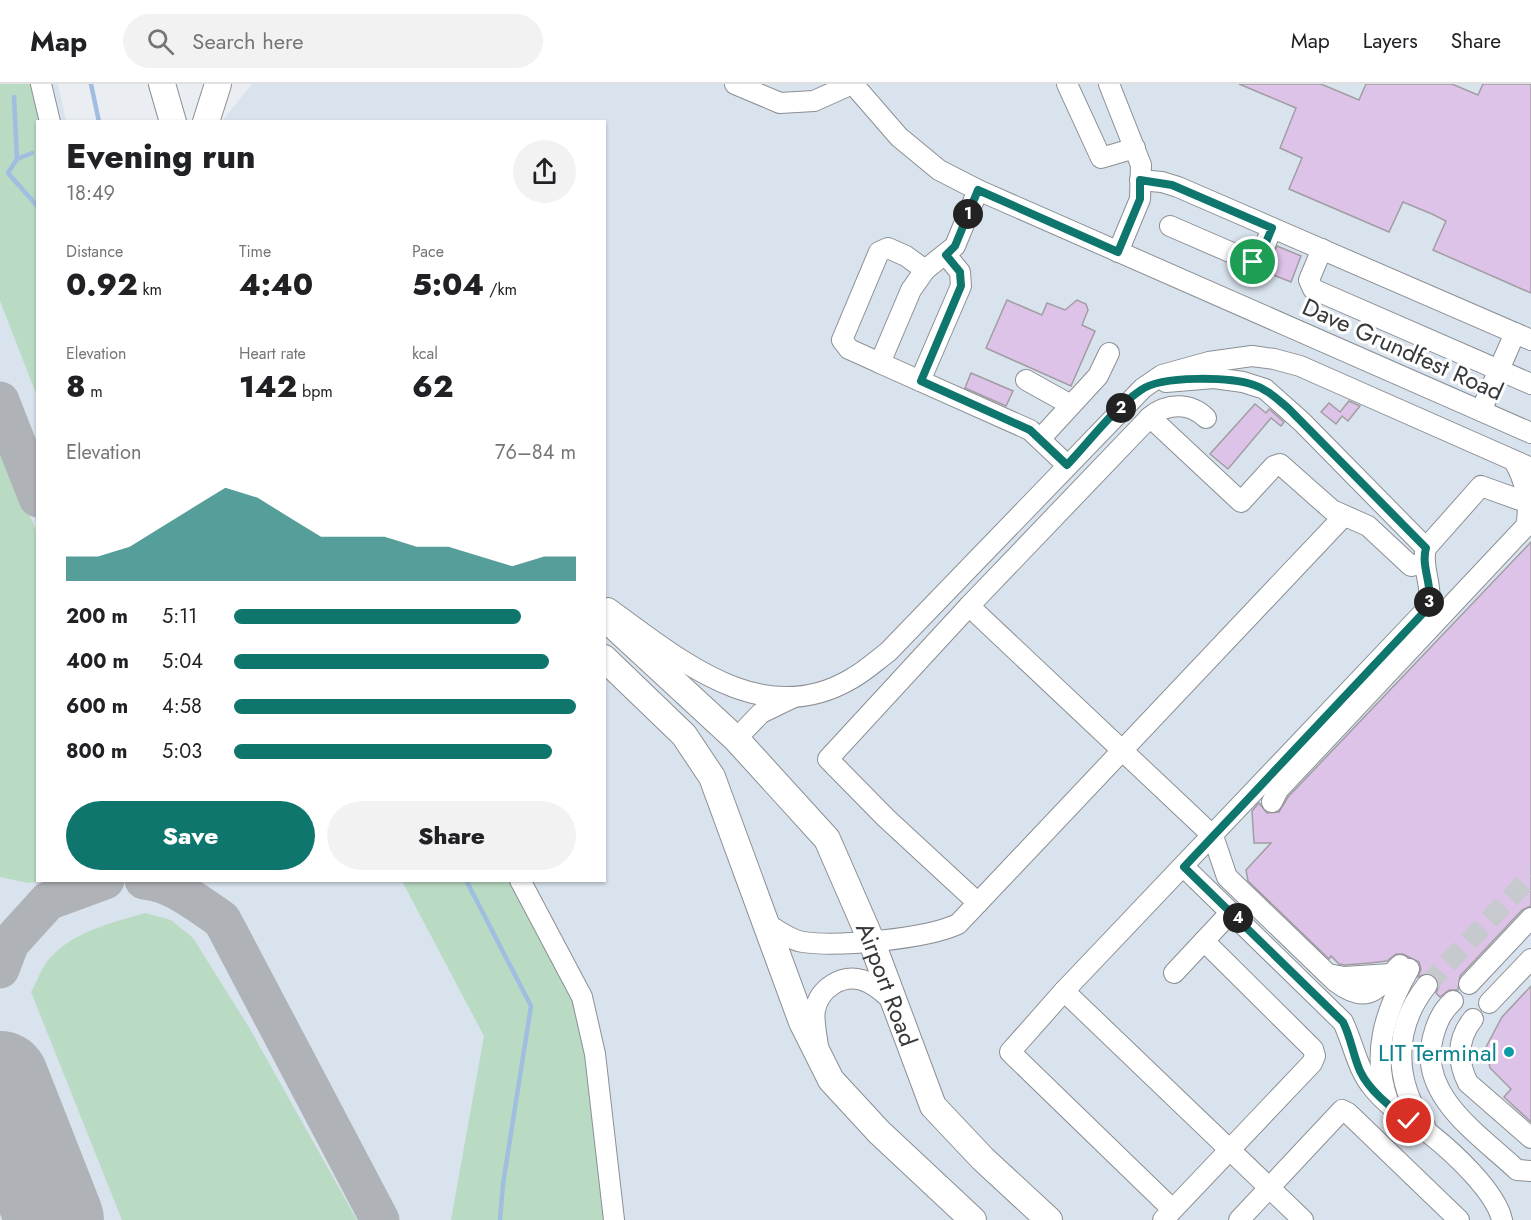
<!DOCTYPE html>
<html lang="en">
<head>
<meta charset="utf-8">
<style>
	:root { --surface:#fff; --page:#f2f2f2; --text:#202124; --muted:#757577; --line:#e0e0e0; --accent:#0f766e }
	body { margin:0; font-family:Jost,sans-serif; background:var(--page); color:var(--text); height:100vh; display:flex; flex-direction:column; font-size:22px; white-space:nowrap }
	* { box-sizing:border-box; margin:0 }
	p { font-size:20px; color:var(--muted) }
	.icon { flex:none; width:33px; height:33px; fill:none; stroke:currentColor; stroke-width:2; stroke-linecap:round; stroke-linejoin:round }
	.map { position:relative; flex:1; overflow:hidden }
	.side { position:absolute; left:36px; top:36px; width:570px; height:762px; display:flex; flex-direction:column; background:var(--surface); border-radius:0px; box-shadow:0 2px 4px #0004 }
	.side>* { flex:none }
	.pin { position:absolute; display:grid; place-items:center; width:51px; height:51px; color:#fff; margin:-26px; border:3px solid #fff; border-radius:50%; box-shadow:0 2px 6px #0007 }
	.km { position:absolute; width:30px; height:30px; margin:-15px; border-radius:50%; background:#222; color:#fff; font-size:16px; line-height:30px; text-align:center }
	.round { display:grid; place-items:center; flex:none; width:63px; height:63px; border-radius:32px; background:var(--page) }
	.summary { display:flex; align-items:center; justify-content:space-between; height:102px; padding:0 30px }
	h1 { font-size:33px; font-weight:800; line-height:45px }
	.figures { display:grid; grid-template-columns:repeat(3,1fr); gap:9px; height:102px; padding:6px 30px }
	.figures div { display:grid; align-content:center }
	.figures b { font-size:30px; font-weight:800 }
	.figures small { font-size:16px; font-weight:400 }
	.figures p { font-size:16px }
	.chart { height:168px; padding:12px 30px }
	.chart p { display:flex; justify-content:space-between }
	.chart svg { width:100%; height:108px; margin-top:6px; fill:var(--accent); opacity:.7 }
	.button { display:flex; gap:12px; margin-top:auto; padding:12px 30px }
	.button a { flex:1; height:69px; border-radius:36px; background:var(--accent); color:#fff; font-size:24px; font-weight:800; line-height:69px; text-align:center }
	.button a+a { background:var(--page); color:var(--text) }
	ul { padding:0 30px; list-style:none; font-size:20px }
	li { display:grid; grid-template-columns:96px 72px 1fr; align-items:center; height:45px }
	li i { height:15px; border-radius:8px; background:var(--accent) }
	header { display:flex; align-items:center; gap:36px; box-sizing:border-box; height:84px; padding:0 30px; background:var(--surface); border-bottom:2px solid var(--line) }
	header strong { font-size:28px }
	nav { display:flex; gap:33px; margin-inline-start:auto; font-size:21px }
	.search { width:420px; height:54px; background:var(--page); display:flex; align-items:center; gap:15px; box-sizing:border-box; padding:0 21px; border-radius:33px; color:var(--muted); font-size:22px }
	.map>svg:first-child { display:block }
	.built { fill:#d9e3ed }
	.green { fill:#b9dac3 }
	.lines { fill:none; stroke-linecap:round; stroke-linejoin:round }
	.stream { stroke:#a0bee0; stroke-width:4.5 }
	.taxiway { stroke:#afb2b6; stroke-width:39 }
	.runway { stroke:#afb2b6; stroke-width:98 }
	.building { fill:#dec3e8; stroke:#a19da2; stroke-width:1.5 }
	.minor-tunnel { stroke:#c6cace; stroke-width:20; stroke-dasharray:20 10; stroke-linecap:butt }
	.minor-casing { stroke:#8b8f94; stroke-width:22 }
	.major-casing { stroke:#8b8f94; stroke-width:28 }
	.minor { stroke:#fff; stroke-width:20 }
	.major { stroke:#fff; stroke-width:26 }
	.route-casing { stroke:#fff; stroke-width:12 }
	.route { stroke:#0f766e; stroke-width:8 }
	.culture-dot { fill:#0f9aa8; stroke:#fff; stroke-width:2 }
	.labels { text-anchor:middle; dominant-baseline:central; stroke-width:6; stroke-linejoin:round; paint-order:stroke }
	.street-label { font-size:24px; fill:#36383a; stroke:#fff }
	.culture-label { font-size:24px; fill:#0d838f; stroke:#fff; text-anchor:end }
</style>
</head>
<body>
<header>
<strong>Map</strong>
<div class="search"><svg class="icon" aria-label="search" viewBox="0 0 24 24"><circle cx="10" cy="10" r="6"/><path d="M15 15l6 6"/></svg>Search here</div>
<nav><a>Map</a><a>Layers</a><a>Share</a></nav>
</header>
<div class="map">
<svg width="1531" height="1136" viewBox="0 0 1531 1136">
	<rect width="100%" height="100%" fill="#eaeef3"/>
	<polygon class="built" points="0,0 58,0 66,37 38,38 38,796 604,796 604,38 222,37 252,0 1531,0 1531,1136 0,1136"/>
	<g class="green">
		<polygon points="0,0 37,0 46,37 38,38 37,312 0,217"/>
		<polygon points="0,358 37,449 38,796 41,797 28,799 0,793"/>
		<polygon points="402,797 514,797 580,929 589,980 605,1136 451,1136 484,952"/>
		<path d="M145,829L171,836L193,854L250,945L357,1136H122L31,908C36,899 40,888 46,879C68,849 111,839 145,829Z"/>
	</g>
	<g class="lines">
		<g class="stream">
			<polyline points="91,0 99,38"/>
			<polyline points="14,13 17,75"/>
			<polyline points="32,69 17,75 8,89 38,123"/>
			<polyline points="466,796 531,922 503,1100 500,1136"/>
		</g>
		<g class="taxiway">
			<polyline points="0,317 38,414"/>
			<path d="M144,796C172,798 199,820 222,836L380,1136"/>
			<polyline points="0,885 10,859 48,817 105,796"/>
		</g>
		<polyline class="runway" points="0,996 55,1136"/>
	</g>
	<g class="building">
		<polygon points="1239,0 1321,0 1359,16 1366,0 1452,0 1478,11 1483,0 1531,0 1531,209 1433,166 1446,137 1432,130 1403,118 1389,148 1289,105 1302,74 1280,64 1296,24"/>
		<polygon points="1277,162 1301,172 1291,198 1266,188"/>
		<polygon points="1007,216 1042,231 1047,219 1065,226 1077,216 1086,220 1088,226 1082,241 1095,247 1071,302 986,264"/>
		<polygon points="971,289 1013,307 1006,322 965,304"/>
		<polygon points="1349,317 1360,322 1348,337 1342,332 1336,340 1321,328 1329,319 1340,328"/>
		<polygon points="1255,320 1266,329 1269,325 1284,338 1281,342 1271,334 1228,385 1210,370"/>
		<polygon points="1531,458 1531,822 1522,826 1460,892 1458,906 1449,906 1440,913 1436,909 1439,902 1437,895 1428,889 1418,893 1421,885 1419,878 1403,870 1396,870 1387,877 1370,879 1345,881 1339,880 1331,872 1329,875 1248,797 1246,786 1271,759 1254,759 1252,727 1259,719 1267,729 1279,728 1288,713"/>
		<polygon points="1531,902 1531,1038 1504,1013 1511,1005 1490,984 1486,963 1502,933"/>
	</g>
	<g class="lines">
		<polyline class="minor-tunnel" points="1427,901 1531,792"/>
		<defs>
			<g id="minor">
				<polyline points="41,0 50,38"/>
				<polyline points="735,0 780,19 814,17 852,0"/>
				<polyline points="853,0 899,53 939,86 978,106 1531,349"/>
				<polyline points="1067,0 1101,74 1135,64"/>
				<polyline points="1109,0 1141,81 1140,115 1118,168"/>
				<polyline points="1140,96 1162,98 1178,103 1531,256"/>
				<polyline points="978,106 955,162 925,186 911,206 880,279 1030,346 1067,381"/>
				<polyline points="1170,142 1253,178 1260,173 1272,144"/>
				<polyline points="1322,165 1309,196 1313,205 1531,300"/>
				<polyline points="880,279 849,265 842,256 879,168 888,164 906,172 925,186"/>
				<polyline points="1026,296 1071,321"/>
				<polyline points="920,297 961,202 960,188 946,171"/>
				<polyline points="1166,298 1214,294 1243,298 1265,305 1302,338 1426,464"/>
				<polyline points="1481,327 1515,249"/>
				<path d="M1150,333C1167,319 1190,318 1206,334"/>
				<polyline points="1040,355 1098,292 1109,269"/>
				<polyline points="969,522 828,675 886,734 978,819"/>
				<path d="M608,524C678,574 761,648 851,595C864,588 876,577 888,568L1143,304L1162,291L1209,278L1252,272L1274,275L1300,282L1531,384"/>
				<polyline points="736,655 761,629 792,614"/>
				<path d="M1272,718L1278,706L1526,442C1531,420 1525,396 1514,377"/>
				<path d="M1184,783L1343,938C1354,961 1357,985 1373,1004C1389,1024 1409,1035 1430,1050C1453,1068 1496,1108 1502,1136"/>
				<polyline points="520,796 582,913 595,970 614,1136"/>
				<path d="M766,839C777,846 790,856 803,858C839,863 926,855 958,840L1343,433"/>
				<path d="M1400,881C1377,905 1368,922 1336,898L1227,793L1213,752L969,522L1150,333L1241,418L1274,382L1280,380L1332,426L1368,442L1411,482L1425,479"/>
				<polyline points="1174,889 1231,828"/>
				<polyline points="1328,890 1344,893 1391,890"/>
				<polyline points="1469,900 1531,834"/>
				<polyline points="1064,907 1010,968 1172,1125"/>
				<path d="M1453,917C1442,927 1437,938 1433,953C1417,1011 1480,1051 1517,1086L1531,1087"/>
				<polyline points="1489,919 1531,875"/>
				<path d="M1473,935C1457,955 1457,977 1468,999L1531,1054"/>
				<path d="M818,963C817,952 813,937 815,926C819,905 841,890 862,896C874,899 884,909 893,917"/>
				<path d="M1388,1017C1371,970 1385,927 1409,885"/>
				<path d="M1425,1042C1394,997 1392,945 1427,901"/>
				<polyline points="1163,1136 1312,979 1315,972 1313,965 1204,857"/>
				<polyline points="1239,1136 1342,1026 1348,1029 1459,1136"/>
				<path d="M1303,1136L1064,907L1426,526C1436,504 1420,485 1426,464L1481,402L1531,420"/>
			</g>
			<g id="major">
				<polyline points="162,0 173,38"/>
				<polyline points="206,38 218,0"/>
				<path id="s1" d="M604,533L736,655L827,755L871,856L933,1022L983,1075L1049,1136"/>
				<polyline points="604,574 684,651 712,693 802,938 831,996 879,1048 973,1136"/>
			</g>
		</defs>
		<use href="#minor" class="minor-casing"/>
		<use href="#major" class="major-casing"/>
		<use href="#minor" class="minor"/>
		<use href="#major" class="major"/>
	</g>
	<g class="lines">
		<defs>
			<path id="route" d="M1253,178L1260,173L1272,144L1172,101L1140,96V115L1118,168L978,106L955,162L946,171L960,188L961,202L921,297L1030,346L1067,381C1090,357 1113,325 1141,306C1162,291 1230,293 1254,301C1267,305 1277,315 1288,324L1426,464C1420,485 1436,504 1426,526L1184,783L1343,938C1351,954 1353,971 1360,987C1370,1008 1392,1024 1409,1037"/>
		</defs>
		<use href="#route" class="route-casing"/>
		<use href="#route" class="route"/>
	</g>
	<circle class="culture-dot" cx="1509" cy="968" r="6"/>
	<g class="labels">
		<g class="street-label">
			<text transform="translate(1403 265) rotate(24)">Dave Grundfest Road</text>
			<text stroke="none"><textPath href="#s1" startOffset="472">Airport Road</textPath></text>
		</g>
		<g class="culture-label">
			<text x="1497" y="968">LIT Terminal</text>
		</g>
	</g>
</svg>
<div class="pin" style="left:1253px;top:178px;background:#1e9e55"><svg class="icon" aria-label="arrive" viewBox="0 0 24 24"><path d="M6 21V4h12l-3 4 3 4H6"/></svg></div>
<div class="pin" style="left:1409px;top:1037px;background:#d93025"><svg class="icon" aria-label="check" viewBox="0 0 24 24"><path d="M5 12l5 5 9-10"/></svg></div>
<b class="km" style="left:968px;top:130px">1</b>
<b class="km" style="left:1121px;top:324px">2</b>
<b class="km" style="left:1429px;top:518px">3</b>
<b class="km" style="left:1238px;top:834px">4</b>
<section class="side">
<div class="summary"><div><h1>Evening run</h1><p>18:49</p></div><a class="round"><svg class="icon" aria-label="share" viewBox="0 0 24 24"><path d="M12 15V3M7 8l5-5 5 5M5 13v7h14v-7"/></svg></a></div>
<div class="figures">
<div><p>Distance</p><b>0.92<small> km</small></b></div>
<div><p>Time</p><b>4:40</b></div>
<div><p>Pace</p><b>5:04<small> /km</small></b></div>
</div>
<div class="figures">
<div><p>Elevation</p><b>8<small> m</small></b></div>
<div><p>Heart rate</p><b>142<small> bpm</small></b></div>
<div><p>kcal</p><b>62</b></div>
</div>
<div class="chart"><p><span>Elevation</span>76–84 m</p>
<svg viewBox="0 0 160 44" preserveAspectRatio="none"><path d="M0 44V34L10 34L20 30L30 22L40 14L50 6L60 10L70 18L80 26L90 26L100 26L110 30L120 30L130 34L140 38L150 34L160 34V44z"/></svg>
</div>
<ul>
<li><b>200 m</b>5:11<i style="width:84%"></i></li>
<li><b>400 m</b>5:04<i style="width:92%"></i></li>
<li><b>600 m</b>4:58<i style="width:100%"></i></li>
<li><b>800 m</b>5:03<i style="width:93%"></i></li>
</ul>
<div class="button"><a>Save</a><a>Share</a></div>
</section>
</div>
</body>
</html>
